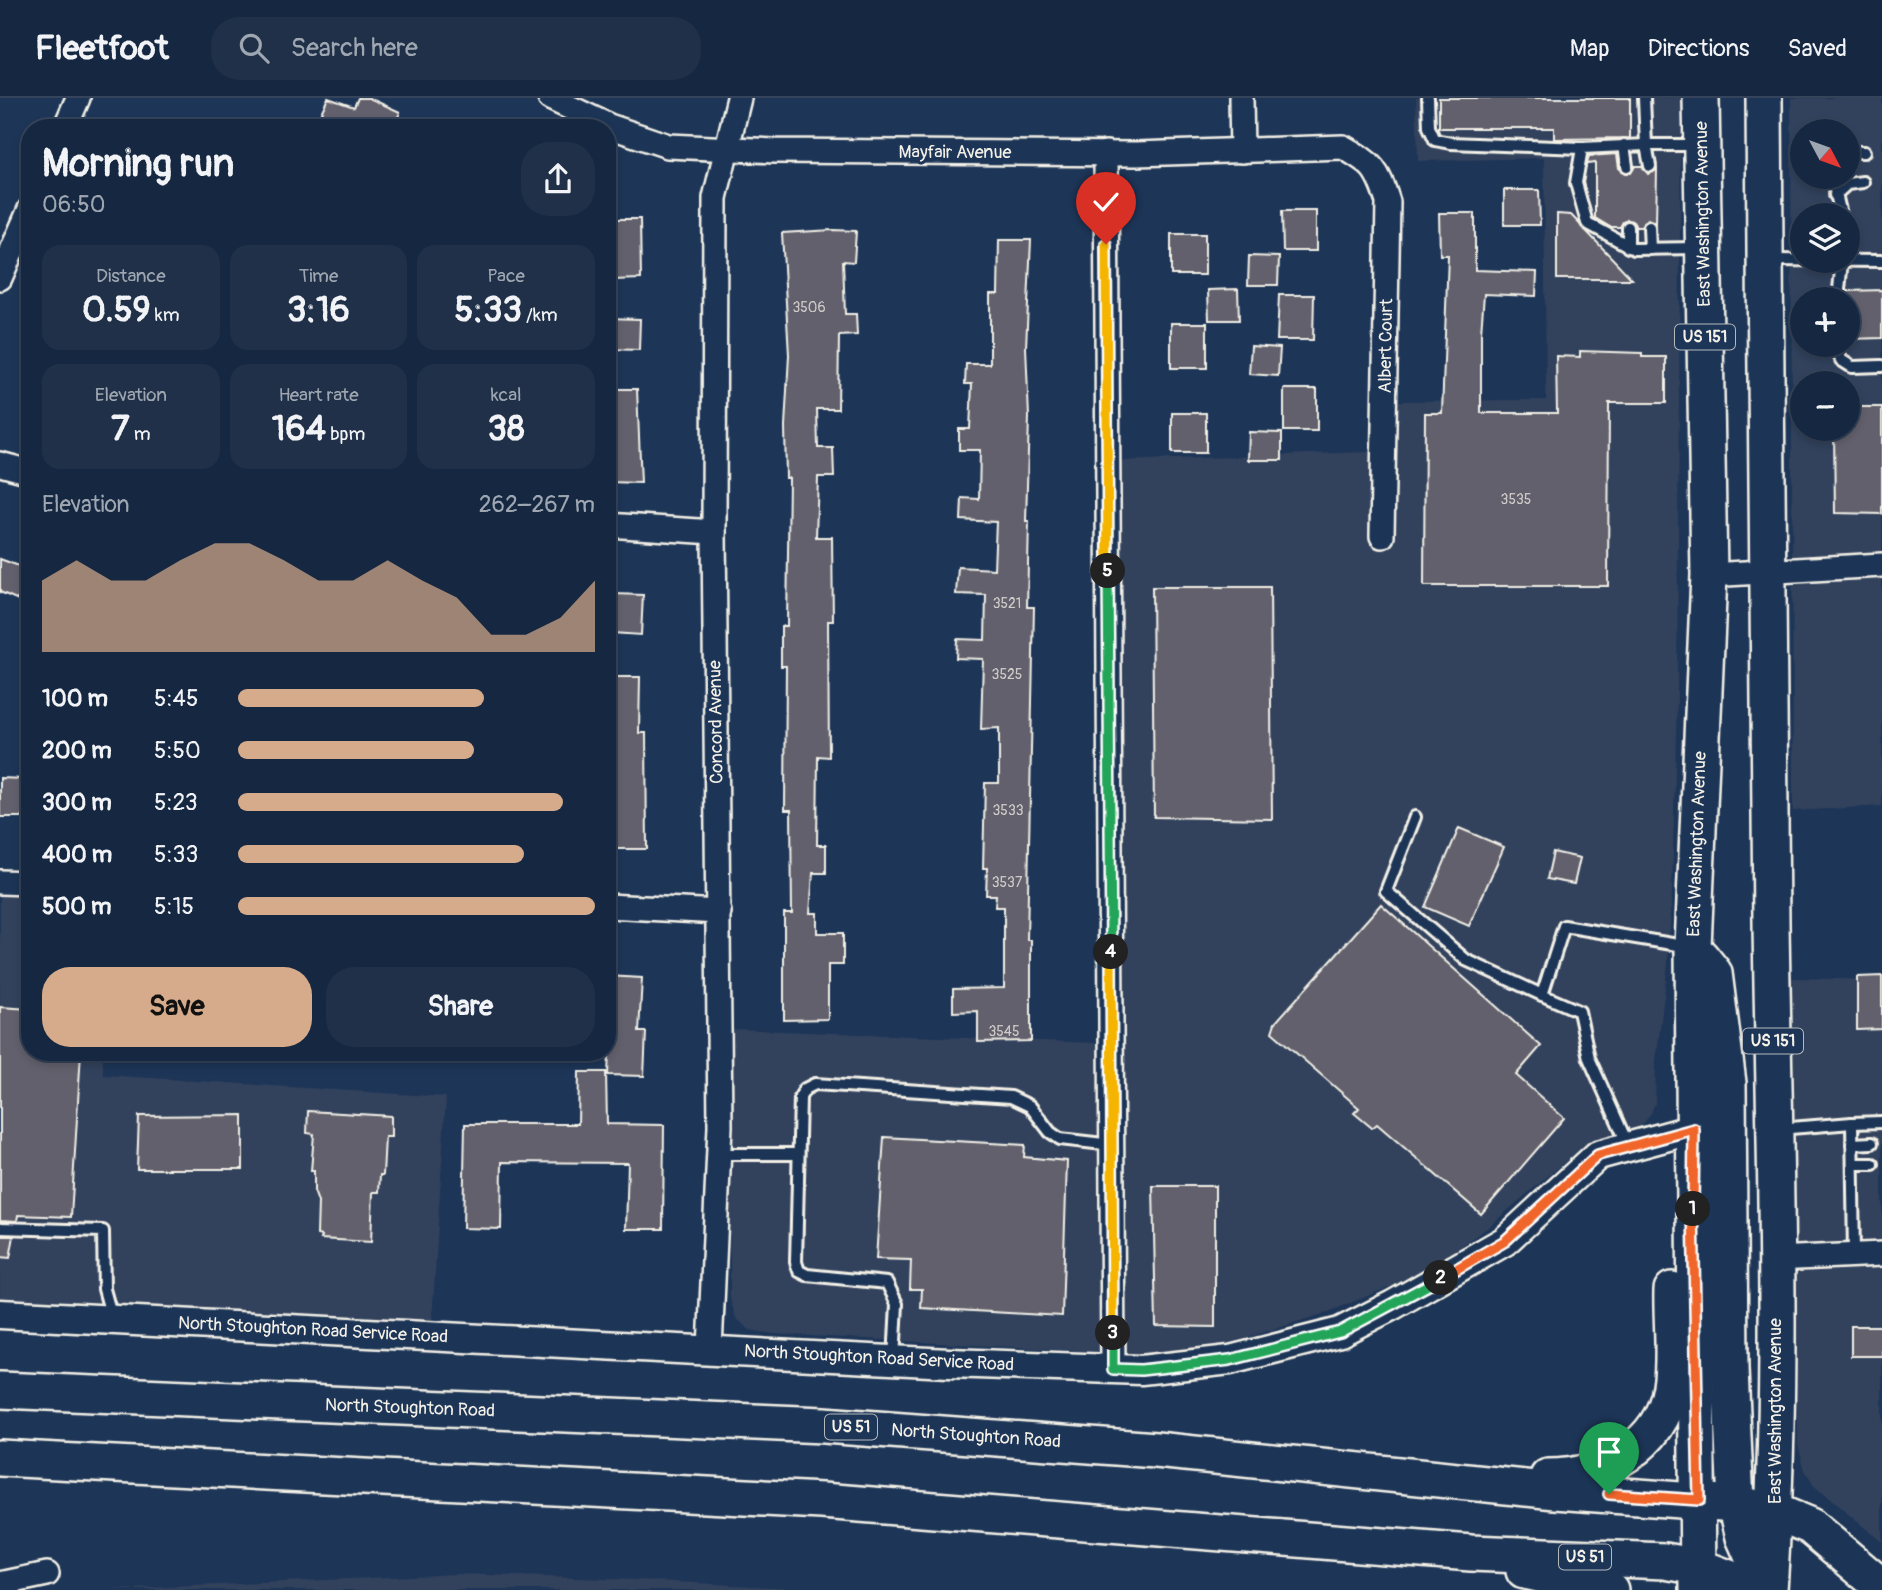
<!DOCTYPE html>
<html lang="en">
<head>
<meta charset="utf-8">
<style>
	:root { --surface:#162841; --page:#1f3048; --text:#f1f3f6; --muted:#9ea6b1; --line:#35445a; --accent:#d6ab8b }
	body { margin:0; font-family:Pangolin,sans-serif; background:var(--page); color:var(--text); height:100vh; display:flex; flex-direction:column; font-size:26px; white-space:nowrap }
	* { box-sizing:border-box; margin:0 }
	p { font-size:23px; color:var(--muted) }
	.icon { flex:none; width:38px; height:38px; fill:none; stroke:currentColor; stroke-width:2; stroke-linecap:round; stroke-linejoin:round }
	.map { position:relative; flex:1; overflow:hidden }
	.details { position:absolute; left:21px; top:21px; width:595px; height:942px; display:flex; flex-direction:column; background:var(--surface); border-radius:28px; box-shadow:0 4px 10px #0003,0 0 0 2px var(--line) }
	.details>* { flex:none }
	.needle { width:46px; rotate:131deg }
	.controls { position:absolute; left:1790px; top:21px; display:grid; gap:14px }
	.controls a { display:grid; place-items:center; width:70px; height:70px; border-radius:50%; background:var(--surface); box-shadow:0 4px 10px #0003,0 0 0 2px var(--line); font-size:35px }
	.pin { position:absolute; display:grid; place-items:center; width:60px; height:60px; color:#fff; margin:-72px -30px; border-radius:50% 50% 50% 0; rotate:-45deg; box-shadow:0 0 7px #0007 }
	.pin .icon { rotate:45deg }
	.km { position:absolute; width:35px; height:35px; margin:-18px; border-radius:50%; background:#222; color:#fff; font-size:19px; line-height:35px; text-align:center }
	.round { display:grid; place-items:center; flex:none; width:74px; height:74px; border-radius:28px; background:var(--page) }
	.overview { display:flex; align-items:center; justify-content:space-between; height:119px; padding:0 21px }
	h1 { font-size:38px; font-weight:800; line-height:52px }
	.stats { display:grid; grid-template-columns:repeat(3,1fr); gap:10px; height:119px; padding:7px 21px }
	.stats div { display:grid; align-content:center; border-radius:18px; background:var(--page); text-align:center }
	.stats b { font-size:35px; font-weight:800 }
	.stats small { font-size:19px; font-weight:400 }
	.stats p { font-size:19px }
	.chart { height:196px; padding:14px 21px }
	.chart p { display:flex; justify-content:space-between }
	.chart svg { width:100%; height:126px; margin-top:7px; fill:var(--accent); opacity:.7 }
	.action { display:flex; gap:14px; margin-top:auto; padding:14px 21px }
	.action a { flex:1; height:80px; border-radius:28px; background:var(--accent); color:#111; font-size:28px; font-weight:800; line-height:80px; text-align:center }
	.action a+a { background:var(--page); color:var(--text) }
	ul { padding:0 21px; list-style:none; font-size:23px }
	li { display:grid; grid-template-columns:112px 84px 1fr; align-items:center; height:52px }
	li i { height:18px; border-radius:9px; background:var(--accent) }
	header { display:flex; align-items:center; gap:42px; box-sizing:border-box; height:98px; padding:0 35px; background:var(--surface); border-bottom:2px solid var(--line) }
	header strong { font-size:33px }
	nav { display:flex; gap:38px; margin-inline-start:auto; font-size:24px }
	.search { width:490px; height:63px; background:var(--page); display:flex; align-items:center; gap:18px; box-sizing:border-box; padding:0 24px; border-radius:28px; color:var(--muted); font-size:26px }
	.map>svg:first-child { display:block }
	.built { fill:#32425d; fill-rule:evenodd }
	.building { fill:#62606c; stroke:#f4f1e8; stroke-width:2 }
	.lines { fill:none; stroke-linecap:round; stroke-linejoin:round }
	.service-casing { stroke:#f4f1e8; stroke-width:16 }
	.minor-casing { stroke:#f4f1e8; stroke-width:28 }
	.tertiary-casing { stroke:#f4f1e8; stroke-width:33 }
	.primary-casing { stroke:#f4f1e8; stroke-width:40 }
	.service { stroke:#1d3557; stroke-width:10 }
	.minor { stroke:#1d3557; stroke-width:23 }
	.tertiary { stroke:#1d3557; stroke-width:28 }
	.primary { stroke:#1d3557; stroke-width:35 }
	.split-1-casing { stroke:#fff; stroke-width:14 }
	.split-2-casing { stroke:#fff; stroke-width:14 }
	.split-3-casing { stroke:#fff; stroke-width:14 }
	.split-4-casing { stroke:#fff; stroke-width:14 }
	.split-5-casing { stroke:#fff; stroke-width:14 }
	.split-6-casing { stroke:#fff; stroke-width:14 }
	.split-1 { stroke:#f0652b; stroke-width:9 }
	.split-2 { stroke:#f0652b; stroke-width:9 }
	.split-3 { stroke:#22a559; stroke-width:9 }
	.split-4 { stroke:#f5b400; stroke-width:9 }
	.split-5 { stroke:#22a559; stroke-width:9 }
	.split-6 { stroke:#f5b400; stroke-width:9 }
	.labels { text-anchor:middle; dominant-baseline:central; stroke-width:6; stroke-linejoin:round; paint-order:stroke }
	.number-label { font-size:14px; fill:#d0cdc9 }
	.shield { fill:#1d3557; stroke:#b4b9bc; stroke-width:2 }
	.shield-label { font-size:16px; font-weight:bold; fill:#f4f1e8 }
	.street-label { font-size:18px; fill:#f4f1e8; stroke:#1d3557 }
</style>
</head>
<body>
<header>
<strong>Fleetfoot</strong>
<div class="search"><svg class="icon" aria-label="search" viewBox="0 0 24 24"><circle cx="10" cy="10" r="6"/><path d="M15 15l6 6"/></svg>Search here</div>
<nav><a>Map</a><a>Directions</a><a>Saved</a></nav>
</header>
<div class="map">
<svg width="1882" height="1492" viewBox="0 0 1882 1492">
	<rect width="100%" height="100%" fill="#1d3557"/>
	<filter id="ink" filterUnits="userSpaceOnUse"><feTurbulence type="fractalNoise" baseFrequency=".0143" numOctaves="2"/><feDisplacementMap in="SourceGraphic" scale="14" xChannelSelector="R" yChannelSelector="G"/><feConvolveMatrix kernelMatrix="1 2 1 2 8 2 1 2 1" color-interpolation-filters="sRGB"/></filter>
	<g filter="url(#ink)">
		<g class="built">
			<polygon points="1416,0 1681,0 1677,596 1672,795 1668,865 1656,963 1655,1005 1651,1015 1644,1025 1635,1031 1580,1051 1487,1130 1421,1176 1326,1215 1220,1248 1140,1256 773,1236 750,1232 736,1220 730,1201 730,931 1121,946 1119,363 1395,353 1396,303 1546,302 1544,60 1418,63"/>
			<path d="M1791,0H1882V708L1793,713ZM1802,33H1848V79H1802ZM1802,117H1848V163H1802ZM1802,201H1848V247H1802ZM1802,285H1848V331H1802Z"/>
			<polygon points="0,784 30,785 30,954 103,954 103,977 446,999 431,1238 0,1216"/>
			<polygon points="1791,880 1882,882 1882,1444 1813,1387 1805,1372 1798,1347"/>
			<polygon points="455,1476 636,1482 833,1492 108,1492"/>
		</g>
		<g class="building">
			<polygon points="328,0 354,9 358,0 369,0 400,14 395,27 401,30 338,30 318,21"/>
			<polygon points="1439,0 1630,0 1630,40 1554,41 1554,30 1439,30"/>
			<polygon points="1617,56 1619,70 1625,75 1631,75 1635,68 1642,68 1648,76 1657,71 1656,126 1648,121 1641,129 1636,129 1627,121 1620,129 1610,129 1595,120 1595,65 1587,66 1589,58"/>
			<polygon points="1504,92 1539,92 1540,127 1504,127"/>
			<polygon points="1282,113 1316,113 1316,153 1283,153"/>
			<polygon points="1439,115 1475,115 1475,172 1537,174 1536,198 1484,196 1481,235 1481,315 1557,315 1556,258 1580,259 1580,253 1642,255 1642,259 1666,259 1666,305 1609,305 1608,488 1424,488 1425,315 1442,315 1448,157 1440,157"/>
			<polygon points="1557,116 1571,117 1632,181 1557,181"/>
			<polygon points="607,121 640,121 641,181 613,182 613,154 607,154"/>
			<polygon points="833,132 856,133 854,164 843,163 845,216 856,216 857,237 839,238 838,311 817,311 818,350 833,350 834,379 818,379 816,439 832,439 833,523 828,523 829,659 818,658 817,747 826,747 826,775 813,775 810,815 817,815 817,835 843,835 843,867 828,867 828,921 784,922 784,815 792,815 791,712 785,712 786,568 781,568 781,528 787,528 789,380 786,380 785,328 789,257 782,135"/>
			<rect x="1171" y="136" width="34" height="41"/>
			<polygon points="999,142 1031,142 1026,249 1029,319 1026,423 1029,423 1027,509 1034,509 1027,842 1031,842 1031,943 978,944 978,913 953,914 953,891 1004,890 1004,809 995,809 996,797 986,797 987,770 983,770 985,685 999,685 999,630 981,631 983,561 956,560 957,541 985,542 986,497 956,496 958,469 994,471 996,424 961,422 962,400 979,401 980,352 959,352 959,331 970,331 972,286 965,286 966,266 990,266 990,196 998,196"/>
			<polygon points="1249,158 1279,159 1278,187 1248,187"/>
			<polygon points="1238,191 1239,222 1209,222 1208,192"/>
			<polygon points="1882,192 1882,240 1848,241 1848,193"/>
			<polygon points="1279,197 1314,197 1313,242 1277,242"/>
			<polygon points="607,220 640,221 639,252 607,251"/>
			<rect x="1171" y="225" width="36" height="45"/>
			<polygon points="1251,248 1280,250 1278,278 1249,276"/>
			<polygon points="607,291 637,291 641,385 608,384"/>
			<rect x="1284" y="291" width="33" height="42"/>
			<polygon points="1848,309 1882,309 1882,416 1835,415 1834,331 1848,331"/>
			<rect x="1172" y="315" width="34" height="40"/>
			<polygon points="1249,334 1282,335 1282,362 1248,362"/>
			<polygon points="0,461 30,472 30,487 23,504 0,494"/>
			<polygon points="1152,489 1270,489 1272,721 1154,719"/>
			<polygon points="614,496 643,497 641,537 612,535"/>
			<polygon points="607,579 640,579 639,635 646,635 647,751 607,751"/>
			<polygon points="0,680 24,681 23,719 0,719"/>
			<polygon points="1459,730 1504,749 1469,828 1425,809"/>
			<polygon points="1553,754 1580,760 1574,786 1547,781"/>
			<polygon points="1381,806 1541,948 1516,977 1564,1020 1481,1116 1377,1026 1372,1030 1354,1015 1359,1010 1272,934 1275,925"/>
			<polygon points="607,878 642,880 639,934 646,934 644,978 608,977 611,908 607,904"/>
			<polygon points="1882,878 1882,931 1857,932 1857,879"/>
			<polygon points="0,909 30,911 30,954 81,954 71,1119 18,1117 17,1123 0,1122"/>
			<polygon points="579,974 606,974 607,1026 664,1027 663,1131 626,1131 628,1065 502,1064 501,1131 463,1130 465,1026 578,1026"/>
			<polygon points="308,1013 391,1018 391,1039 385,1039 383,1077 380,1077 379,1094 373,1094 371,1144 321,1141 322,1138 317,1137 318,1104 314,1093 314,1073 311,1073 314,1036 307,1035"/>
			<polygon points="243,1017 243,1071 137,1071 139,1018"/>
			<polygon points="884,1039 1025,1047 1024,1059 1067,1063 1062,1218 921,1210 922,1191 910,1191 911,1162 876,1161"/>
			<polygon points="1153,1088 1215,1088 1215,1229 1156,1228"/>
			<polygon points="0,1138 14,1138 10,1160 0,1159"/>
			<rect x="1851" y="1228" width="31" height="30"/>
		</g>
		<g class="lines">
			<defs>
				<g id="service">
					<polyline points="1428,0 1429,29 1435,42 1451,45 1582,50"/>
					<polyline points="1644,0 1646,47 1697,47"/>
					<polyline points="1624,47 1627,68"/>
					<polyline points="1848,54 1864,54"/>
					<polyline points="1650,68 1646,47 1582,50 1576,85 1587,125 1634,151 1697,150"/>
					<polyline points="1832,79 1841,117"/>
					<polyline points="1835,97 1847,86 1863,84"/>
					<polyline points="1628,129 1628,149"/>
					<polyline points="1649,129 1650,151"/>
					<polyline points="1769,162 1882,163"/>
					<polyline points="1838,201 1842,163"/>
					<polyline points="1836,247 1841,262 1852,269 1882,268"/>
					<polyline points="1415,719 1386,793 1466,862 1542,897"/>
					<polyline points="1852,1025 1882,1024"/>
					<polyline points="1778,1031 1852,1025 1854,1157"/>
					<polyline points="1852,1046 1872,1045"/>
					<polyline points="1628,1047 1589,960 1579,913 1542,897 1564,828 1690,849"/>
					<polyline points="719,1056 798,1056"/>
					<polyline points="1853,1066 1873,1066"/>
					<polyline points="0,1130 103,1133 104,1191 112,1220"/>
					<polyline points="894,1262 897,1206 887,1185 807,1177 799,1173 796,1164 800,999 805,991 815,986 1011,999 1030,1008 1050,1034 1060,1041 1112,1047"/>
				</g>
				<g id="minor">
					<path d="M550,0L609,28L668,48L775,53L1136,56L1343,49C1373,66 1377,70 1388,104L1382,438"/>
					<polyline points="1241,0 1242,53"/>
					<polyline points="65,30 78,0"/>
					<polyline points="1106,55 1113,1271"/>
					<polyline points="0,180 30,111"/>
					<polyline points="0,366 30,374"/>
					<polyline points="607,427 714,434"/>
					<polyline points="1709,477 1882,467"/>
					<polyline points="0,784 30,785"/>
					<polyline points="607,808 719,814"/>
					<polyline points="1776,1161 1882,1156"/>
					<polyline points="710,1251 720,1028 714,434 715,100 739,0"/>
					<polyline points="0,1486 47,1476"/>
				</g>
				<polyline id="tertiary" points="0,1216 949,1265 1141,1272 1230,1262 1340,1234 1393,1207 1505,1143 1598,1057 1694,1031"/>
				<g id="primary">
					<path d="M1764,0C1766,275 1767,550 1771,825C1774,1047 1784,1270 1769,1492"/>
					<polyline points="1701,859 1714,875 1728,985 1730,1271 1736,1406 1744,1439 1766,1489"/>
					<polyline points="0,1292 824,1327 1156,1352 1555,1393 1736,1406 1774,1413 1810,1428 1882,1489"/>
					<polyline points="0,1360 822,1403 1471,1455 1665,1463 1699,1469 1761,1492"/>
					<path d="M1548,1379C1603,1379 1662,1348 1671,1289C1676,1258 1671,1223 1672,1192"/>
					<polyline points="1524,1473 1610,1492"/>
					<polyline points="1698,1492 1693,849 1709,477 1701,0"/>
				</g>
			</defs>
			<use href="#service" class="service-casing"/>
			<use href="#minor" class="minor-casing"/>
			<use href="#tertiary" class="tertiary-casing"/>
			<use href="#primary" class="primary-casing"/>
			<use href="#service" class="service"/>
			<use href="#minor" class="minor"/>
			<use href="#tertiary" class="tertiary"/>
			<use href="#primary" class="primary"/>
		</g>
	</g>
	<g class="lines" filter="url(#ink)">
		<defs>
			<polyline id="split-1" points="1609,1396 1699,1402 1693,1111"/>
			<polyline id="split-2" points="1441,1180 1505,1143 1598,1057 1694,1031 1693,1111"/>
			<polyline id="split-3" points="1113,1235 1113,1271 1141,1272 1230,1262 1340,1234 1441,1180"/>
			<polyline id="split-4" points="1111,854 1113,1235"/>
			<polyline id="split-5" points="1108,473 1111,854"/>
			<polyline id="split-6" points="1106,146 1108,473"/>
		</defs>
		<use href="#split-1" class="split-1-casing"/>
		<use href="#split-2" class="split-2-casing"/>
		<use href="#split-3" class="split-3-casing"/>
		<use href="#split-4" class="split-4-casing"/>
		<use href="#split-5" class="split-5-casing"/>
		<use href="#split-6" class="split-6-casing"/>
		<use href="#split-1" class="split-1"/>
		<use href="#split-2" class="split-2"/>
		<use href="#split-3" class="split-3"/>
		<use href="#split-4" class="split-4"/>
		<use href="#split-5" class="split-5"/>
		<use href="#split-6" class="split-6"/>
	</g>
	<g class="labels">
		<g class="number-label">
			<text x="809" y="209">3506</text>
			<text x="1516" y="401">3535</text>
			<text x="1007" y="505">3521</text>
			<text x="1007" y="576">3525</text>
			<text x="1008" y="712">3533</text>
			<text x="1007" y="784">3537</text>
			<text x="1004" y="933">3545</text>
		</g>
		<g class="shield">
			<rect x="1675" y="226.5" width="60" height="25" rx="5"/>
			<rect x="1743" y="930.5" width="60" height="25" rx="5"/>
			<rect x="825" y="1316.5" width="52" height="25" rx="5"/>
			<rect x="1559" y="1446.5" width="52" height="25" rx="5"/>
		</g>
		<g class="shield-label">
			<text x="1705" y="239">US 151</text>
			<text x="1773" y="943">US 151</text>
			<text x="851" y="1329">US 51</text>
			<text x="1585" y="1459">US 51</text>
		</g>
		<g class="street-label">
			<text x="955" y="54">Mayfair Avenue</text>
			<text transform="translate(1703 116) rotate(-91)">East Washington Avenue</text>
			<text transform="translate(1386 248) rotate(-89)">Albert Court</text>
			<text transform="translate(716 624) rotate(-91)">Concord Avenue</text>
			<text transform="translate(1697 746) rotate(-88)">East Washington Avenue</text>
			<text transform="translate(313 1232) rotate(3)">North Stoughton Road Service Road</text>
			<text transform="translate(879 1260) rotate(3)">North Stoughton Road Service Road</text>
			<text transform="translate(410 1310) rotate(2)">North Stoughton Road</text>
			<text transform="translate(1775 1313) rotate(-90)">East Washington Avenue</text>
			<text transform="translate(976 1338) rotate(4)">North Stoughton Road</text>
		</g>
	</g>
</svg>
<div class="controls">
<a><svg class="needle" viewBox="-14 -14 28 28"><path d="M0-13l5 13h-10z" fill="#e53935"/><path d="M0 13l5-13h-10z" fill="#9ea6b1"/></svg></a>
<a><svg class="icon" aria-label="layers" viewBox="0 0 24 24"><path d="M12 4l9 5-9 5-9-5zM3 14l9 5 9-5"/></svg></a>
<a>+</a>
<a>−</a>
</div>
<div class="pin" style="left:1609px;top:1396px;background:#1e9e55"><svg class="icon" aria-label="arrive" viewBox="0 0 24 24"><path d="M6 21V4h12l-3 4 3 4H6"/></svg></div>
<div class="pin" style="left:1106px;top:146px;background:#d93025"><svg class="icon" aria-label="check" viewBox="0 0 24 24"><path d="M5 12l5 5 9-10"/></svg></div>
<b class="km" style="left:1693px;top:1111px">1</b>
<b class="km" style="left:1441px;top:1180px">2</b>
<b class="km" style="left:1113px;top:1235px">3</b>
<b class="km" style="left:1111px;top:854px">4</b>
<b class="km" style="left:1108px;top:473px">5</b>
<section class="details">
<div class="overview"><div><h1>Morning run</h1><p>06:50</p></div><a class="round"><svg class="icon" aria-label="share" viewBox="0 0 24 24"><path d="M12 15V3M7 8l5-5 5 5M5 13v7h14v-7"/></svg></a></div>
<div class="stats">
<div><p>Distance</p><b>0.59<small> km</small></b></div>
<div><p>Time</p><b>3:16</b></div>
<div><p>Pace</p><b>5:33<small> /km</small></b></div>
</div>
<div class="stats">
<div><p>Elevation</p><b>7<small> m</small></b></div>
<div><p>Heart rate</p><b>164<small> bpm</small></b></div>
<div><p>kcal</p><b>38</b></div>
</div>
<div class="chart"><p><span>Elevation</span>262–267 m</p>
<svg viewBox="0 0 160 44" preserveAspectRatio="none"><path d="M0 44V19L10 12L20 19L30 19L40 12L50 6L60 6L70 12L80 19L90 19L100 12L110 19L120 25L130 38L140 38L150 32L160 19V44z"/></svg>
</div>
<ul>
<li><b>100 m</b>5:45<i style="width:69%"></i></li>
<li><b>200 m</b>5:50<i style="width:66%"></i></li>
<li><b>300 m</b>5:23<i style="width:91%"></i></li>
<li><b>400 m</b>5:33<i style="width:80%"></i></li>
<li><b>500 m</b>5:15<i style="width:100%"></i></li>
</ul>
<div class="action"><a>Save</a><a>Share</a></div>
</section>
</div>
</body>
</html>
